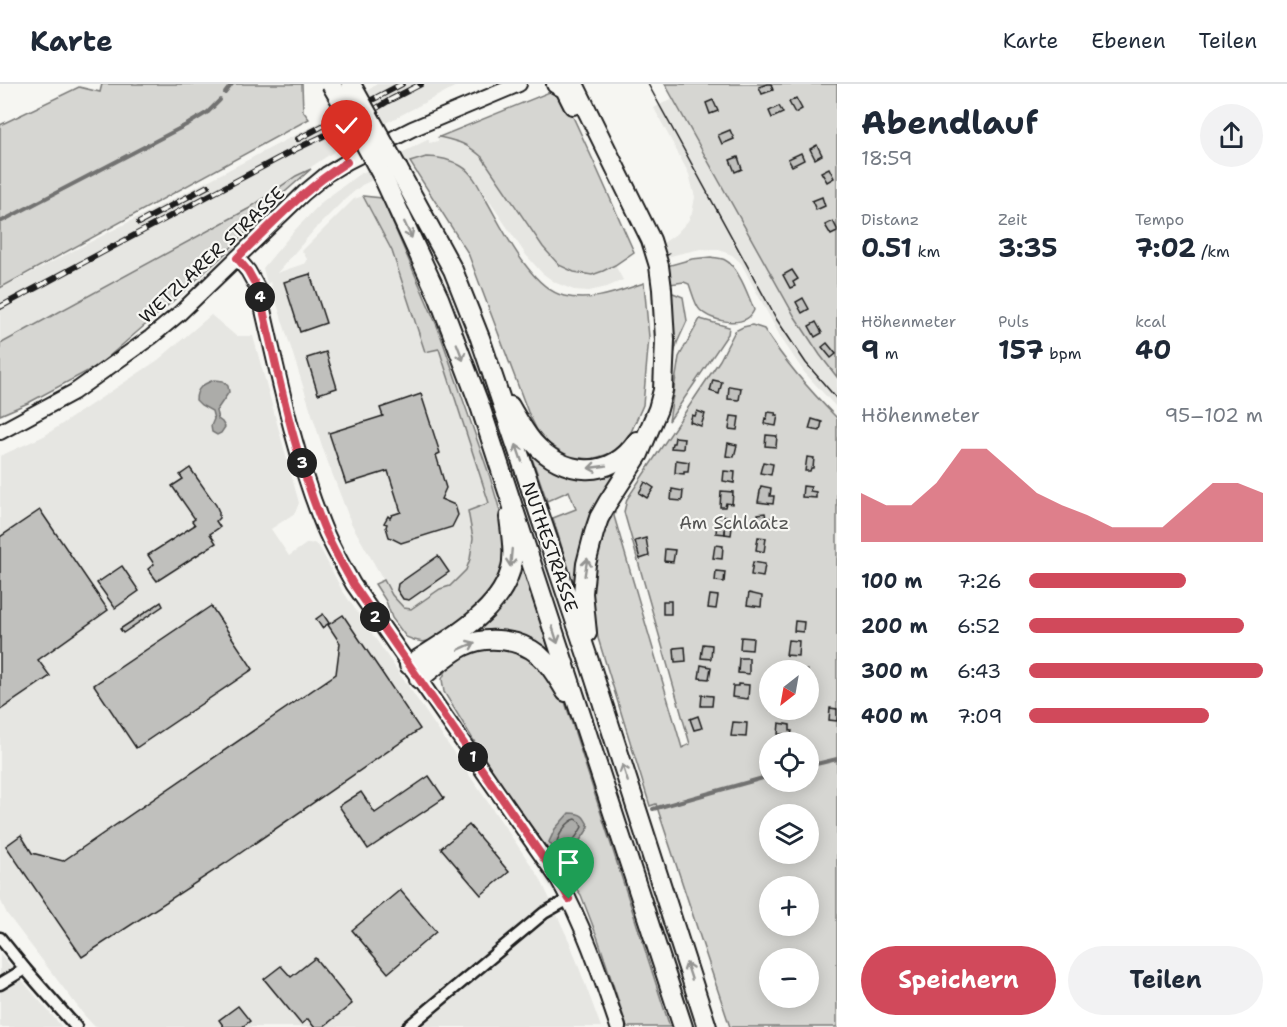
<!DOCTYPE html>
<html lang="de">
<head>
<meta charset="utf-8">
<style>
	:root { --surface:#fff; --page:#f2f2f3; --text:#1f2937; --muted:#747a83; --line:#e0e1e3; --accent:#d1495b }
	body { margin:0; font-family:"Shantell Sans",sans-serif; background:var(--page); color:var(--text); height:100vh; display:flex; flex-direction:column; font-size:22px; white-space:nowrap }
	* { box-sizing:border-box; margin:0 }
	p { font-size:20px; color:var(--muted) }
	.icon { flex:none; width:33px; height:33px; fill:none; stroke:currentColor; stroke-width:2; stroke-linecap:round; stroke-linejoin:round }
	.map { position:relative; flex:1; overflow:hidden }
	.side { display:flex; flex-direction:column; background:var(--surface); width:450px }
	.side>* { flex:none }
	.needle { width:39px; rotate:211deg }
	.fabs { position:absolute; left:759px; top:576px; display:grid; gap:12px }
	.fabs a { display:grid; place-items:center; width:60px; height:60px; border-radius:50%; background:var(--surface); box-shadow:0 3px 15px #0003; font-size:30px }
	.pin { position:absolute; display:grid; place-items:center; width:51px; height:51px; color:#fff; margin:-62px -26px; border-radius:50% 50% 50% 0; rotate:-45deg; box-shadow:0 0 6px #0007 }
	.pin .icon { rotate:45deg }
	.km { position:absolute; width:30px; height:30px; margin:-15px; border-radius:50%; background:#222; color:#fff; font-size:16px; line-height:30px; text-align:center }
	.round { display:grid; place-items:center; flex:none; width:63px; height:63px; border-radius:32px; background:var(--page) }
	.headline { display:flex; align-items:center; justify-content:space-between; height:102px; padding:0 24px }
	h1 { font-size:33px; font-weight:700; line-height:45px }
	.stats { display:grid; grid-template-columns:repeat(3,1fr); gap:9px; height:102px; padding:6px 24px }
	.stats div { display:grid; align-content:center }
	.stats b { font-size:26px; font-weight:700 }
	.stats small { font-size:16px; font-weight:400 }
	.stats p { font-size:16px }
	.chart { height:168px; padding:12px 24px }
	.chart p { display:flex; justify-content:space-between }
	.chart svg { width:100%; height:108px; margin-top:6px; fill:var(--accent); opacity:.7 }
	.button { display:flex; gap:12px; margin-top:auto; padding:12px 24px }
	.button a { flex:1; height:69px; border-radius:36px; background:var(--accent); color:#fff; font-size:24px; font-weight:700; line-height:69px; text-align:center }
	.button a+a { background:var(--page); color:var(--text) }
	ul { padding:0 24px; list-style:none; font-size:20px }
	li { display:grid; grid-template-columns:96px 72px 1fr; align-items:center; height:45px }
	li i { height:15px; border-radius:8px; background:var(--accent) }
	header { display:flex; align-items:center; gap:36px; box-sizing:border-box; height:84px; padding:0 30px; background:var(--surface); border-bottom:2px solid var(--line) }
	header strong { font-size:28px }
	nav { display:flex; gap:33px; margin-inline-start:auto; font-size:21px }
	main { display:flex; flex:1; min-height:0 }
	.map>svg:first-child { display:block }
	.built { fill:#e6e6e2 }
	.green { fill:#d6d6d2; stroke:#797977; stroke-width:1.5; fill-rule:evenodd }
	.water { fill:#acaca9; stroke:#727271; stroke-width:1.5 }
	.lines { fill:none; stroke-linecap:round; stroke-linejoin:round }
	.shore { stroke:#565654; stroke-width:1.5 }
	.stream { stroke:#727271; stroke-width:4 }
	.building { fill:#c0c0bd; stroke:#1c1c1c; stroke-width:1.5 }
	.minor-casing { stroke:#1c1c1c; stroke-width:15 }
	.tertiary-casing { stroke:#1c1c1c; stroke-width:18 }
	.trunk-casing { stroke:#1c1c1c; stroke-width:22 }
	.minor { stroke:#f6f6f2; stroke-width:10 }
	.tertiary { stroke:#f6f6f2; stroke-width:14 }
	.trunk { stroke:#f6f6f2; stroke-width:18 }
	.tram { stroke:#1c1c1c; stroke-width:1.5 }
	.rail-casing { stroke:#1c1c1c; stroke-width:6 }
	.rail { stroke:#f6f6f2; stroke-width:4; stroke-dasharray:11; stroke-linecap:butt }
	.trunk-bridge-casing { stroke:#1c1c1c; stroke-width:22; stroke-linecap:butt }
	.trunk-bridge { stroke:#f6f6f2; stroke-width:18 }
	.oneway { stroke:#949492 }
	.route-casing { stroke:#fff; stroke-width:12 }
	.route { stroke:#d1495b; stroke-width:8 }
	.labels { text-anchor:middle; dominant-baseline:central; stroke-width:4.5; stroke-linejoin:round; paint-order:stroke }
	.street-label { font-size:18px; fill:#1c1c1c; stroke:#f6f6f2 }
	.park-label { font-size:18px; fill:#545453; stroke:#f6f6f2 }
</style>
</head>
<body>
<header>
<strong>Karte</strong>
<nav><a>Karte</a><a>Ebenen</a><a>Teilen</a></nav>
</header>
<main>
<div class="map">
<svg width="837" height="943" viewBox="0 0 837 943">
	<rect width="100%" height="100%" fill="#f6f6f2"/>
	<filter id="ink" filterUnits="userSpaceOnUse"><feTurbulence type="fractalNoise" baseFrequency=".0167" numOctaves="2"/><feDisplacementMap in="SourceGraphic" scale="12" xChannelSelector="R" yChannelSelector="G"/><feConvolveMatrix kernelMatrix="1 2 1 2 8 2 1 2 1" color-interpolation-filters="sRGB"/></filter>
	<g filter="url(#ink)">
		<g class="built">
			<polygon points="377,0 460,0 344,61 248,125 0,259 0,205 328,34"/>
			<polygon points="673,14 795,233 820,271 837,293 837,324 804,288 781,254 741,179 732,171 719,166 701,165 678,170 668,173 667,171 662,160 676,150 688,137 692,129 695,113 689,90 654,24"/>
			<polygon points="439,53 459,58 470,62 482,73 497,93 603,187 615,181 623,196 607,203 589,207 574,206 556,199 542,189 526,171 473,93 461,82 446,75 438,73 426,73 416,75 362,101 343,117 315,145 277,189 306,179 307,175 302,167 354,115 363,112 392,167 425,268 438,264 489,420 468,427 473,454 470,475 466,486 450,502 440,505 411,525 404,524 392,511 351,439 324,368 270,198 267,200 263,184 294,147 323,117 358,91 429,55 429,59 438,57"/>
			<polygon points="211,231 236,252 253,252 299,419 295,429 271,445 289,472 306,460 314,459 320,464 342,506 540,794 570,859 601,943 95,943 84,931 7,830 0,815 0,372 44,352 158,276"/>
			<polygon points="0,869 27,902 62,943 0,943"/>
		</g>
		<g class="green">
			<polygon points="102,0 302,0 303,27 309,35 0,204 0,41 79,3 100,8"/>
			<polygon points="665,0 837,0 837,293 820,271 795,233"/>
			<path d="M552,7L567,20L593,76L634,168L615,181L603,187L592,191L574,188L559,181L543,163L482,73C466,59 460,58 439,53Z"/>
			<path d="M426,73C438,73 450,75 461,82C473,89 479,103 485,114C502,143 530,204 564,212C592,219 619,207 644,199L649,253L643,321L631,348L615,368L592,375L570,373L549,360L537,346L528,328L468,169L410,78Z"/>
			<polygon points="311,85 277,115 228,167 174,216 99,281 28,319 0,331 0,260 248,125 296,92"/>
			<polygon points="363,112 382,114 438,244 490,393 505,444 505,479 495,503 487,515 445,549 432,556 423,558 414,556 406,553 392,534 386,517 375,500 384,496 392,511 404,524 411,525 440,505 450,502 466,486 470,475 473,454 468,427 489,419 439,265 425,268 392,167"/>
			<path d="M711,173C715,174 721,174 725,176C738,182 749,213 754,226C746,245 712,238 700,226C695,221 692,208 689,200L684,198L670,200L667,182L692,175Z"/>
			<path d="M673,209L683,213L687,237L677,259L673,274L668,316L660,346L650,367L618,417L614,432L682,664L690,660L624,428L627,415L720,276L735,247L743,243L752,241L764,245C785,278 809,306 837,334V943H730L656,720L650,722L598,554L592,511L596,475L607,438L612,433L607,435L651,355L667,211ZM770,586H808V626H770ZM770,658H808V698H770ZM770,730H808V770H770ZM770,802H808V842H770ZM770,874H808V914H770Z"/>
			<polygon points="700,235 729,243 728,250 669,337 679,273"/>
			<polygon points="527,360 599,391 613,389 614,391 595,425 575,507 553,434 576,425 569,407 547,417"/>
			<polygon points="519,472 552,574 467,554"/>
			<polygon points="499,562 531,572 554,599 565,618 670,943 627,943 598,855 581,811 496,693 444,608 442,595 448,583 467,567"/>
		</g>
		<g class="water">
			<path d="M214,296L223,297L228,302L229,308L216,327L218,335L222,338L225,343L221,349L217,351L212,348L211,342L214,335L212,327L201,321L196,316C196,304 203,300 214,296Z"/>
			<path d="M569,729C582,729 584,732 589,743C580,758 564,782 549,758L555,745Z"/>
		</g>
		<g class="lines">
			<path class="shore" d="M576,735L579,737L582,743C577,752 570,765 559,761L557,757C560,749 567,737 576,735Z"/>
			<g class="stream">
				<polyline points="225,9 232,0"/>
				<polyline points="0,138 188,40 208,28 220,16"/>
				<polyline points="808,682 837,675"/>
				<polyline points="653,725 770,692"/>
			</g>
		</g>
		<g class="building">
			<polygon points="767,0 771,0 773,6 762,10 759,3"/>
			<polygon points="796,14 802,25 795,29 789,18"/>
			<polygon points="713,16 718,27 710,30 706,19"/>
			<polygon points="779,22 783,29 772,34 769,27"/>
			<polygon points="730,46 734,55 722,60 718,51"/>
			<polygon points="817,61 822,71 815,75 810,65"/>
			<polygon points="801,69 804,76 792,82 788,75"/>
			<polygon points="738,73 742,85 735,88 730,76"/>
			<polygon points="829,84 834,94 827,98 821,88"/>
			<polygon points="822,113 825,122 816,126 812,117"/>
			<polygon points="833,137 837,145 837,148 831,151 825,141"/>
			<polygon points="792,186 798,195 793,198 795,202 790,204 783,191"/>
			<polygon points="310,190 326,239 300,248 284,198"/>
			<polygon points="803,214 809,225 802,229 796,218"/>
			<polygon points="816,238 822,249 815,253 809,242"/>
			<polygon points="827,259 836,270 831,274 822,263"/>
			<polygon points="326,268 337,304 318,310 307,274"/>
			<polygon points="713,296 722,298 719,310 710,307"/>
			<polygon points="729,302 741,304 739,316 728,315"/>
			<polygon points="421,310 440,369 436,371 446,404 441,415 455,421 458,431 452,443 401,459 389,453 386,443 387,440 384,439 388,432 390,434 392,431 401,428 388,387 346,400 329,349 383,332 380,324"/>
			<polygon points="697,327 705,330 701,342 690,338 692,331 695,332"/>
			<polygon points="768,328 776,329 775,331 778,331 776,342 764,340 765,334 767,335"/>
			<polygon points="731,332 739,333 737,346 729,345"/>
			<polygon points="812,335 822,338 820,347 809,345"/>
			<polygon points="766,351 777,352 776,363 765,362"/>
			<polygon points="675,353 684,354 683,365 671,364 672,359 674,359"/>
			<polygon points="728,359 737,361 734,373 726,372"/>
			<polygon points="807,373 814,374 813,384 811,384 810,387 805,387"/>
			<polygon points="676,376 689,378 688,388 684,388 684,390 675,389"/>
			<polygon points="763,378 773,380 771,391 760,389"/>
			<polygon points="190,384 216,421 219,428 219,434 216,437 220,443 210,450 216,459 157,497 148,485 154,480 148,471 195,441 192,437 195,435 172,402 183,395 180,391"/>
			<polygon points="724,387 735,388 734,399 723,397"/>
			<polygon points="645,398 654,404 647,414 639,409"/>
			<polygon points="761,402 771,404 770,412 774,412 773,420 758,418"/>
			<polygon points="803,402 811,403 810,407 816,408 816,414 802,413"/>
			<polygon points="672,405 683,407 682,417 671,416"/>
			<polygon points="721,407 733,408 732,420 726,419 725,423 720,423"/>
			<polygon points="40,426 108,526 38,576 50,592 0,626 0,453"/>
			<polygon points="765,429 766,434 770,434 771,441 759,442 758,430"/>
			<polygon points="718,431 726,432 725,450 716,449"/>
			<polygon points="726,435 733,436 731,451 725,450"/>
			<polygon points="758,453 766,454 764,468 756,466"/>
			<polygon points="646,454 649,472 640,475 635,457"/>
			<polygon points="715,461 723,462 722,475 713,474"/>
			<polygon points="665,465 675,466 673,478 664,477"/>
			<polygon points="438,472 449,488 409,516 403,515 397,506 398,500"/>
			<polygon points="753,478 765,480 763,493 751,491"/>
			<polygon points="122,482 139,507 115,524 97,499"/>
			<polygon points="716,487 725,488 724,498 715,497"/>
			<polygon points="749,509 762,512 761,523 747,521"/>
			<polygon points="710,511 718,512 716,525 708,524"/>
			<rect x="663" y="517" width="8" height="13"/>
			<polygon points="161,518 163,522 123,549 120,545"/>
			<polygon points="211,522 253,585 136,664 94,601"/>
			<polygon points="323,530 329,539 322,544 316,535"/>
			<polygon points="343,531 420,645 226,779 82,873 6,762 21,751 32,769 63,777 336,590 340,559 328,541"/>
			<polygon points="795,537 804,538 803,548 794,547"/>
			<polygon points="741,553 753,554 752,566 740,565"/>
			<polygon points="788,556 799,557 798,572 786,571"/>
			<polygon points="703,560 712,561 711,575 701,574"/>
			<polygon points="685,563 686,577 675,578 674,564"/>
			<polygon points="739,574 749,574 749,590 738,589"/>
			<polygon points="701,581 711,583 709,595 699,594"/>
			<polygon points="738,600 749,601 748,615 732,613 733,602 738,602"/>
			<polygon points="702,611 713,612 712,622 701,622"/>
			<polygon points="830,624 837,625 837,637 829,636"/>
			<polygon points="698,632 702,644 694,646 690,635"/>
			<polygon points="733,638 747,639 746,653 731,652"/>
			<polygon points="779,639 790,641 790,647 792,647 791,651 778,650"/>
			<polygon points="429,692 444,714 368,765 339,722 361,708 375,729"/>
			<polygon points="469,741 509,788 481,811 441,764"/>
			<polygon points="400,806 436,848 388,889 352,846"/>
			<polygon points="315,874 352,920 323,943 314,943 308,935 301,940 264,895 281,882 291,893"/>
			<polygon points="238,922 250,937 242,943 224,943 219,936"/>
		</g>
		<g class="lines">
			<defs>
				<g id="minor">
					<polyline points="0,854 25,885 76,943"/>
					<polyline points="0,900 25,885"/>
					<polyline points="408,943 544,829 569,815"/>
				</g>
				<g id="tertiary">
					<path d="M237,174L248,187L258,205C277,283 292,364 322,439C330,460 342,480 353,500L558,795C584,841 601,893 618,943"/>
					<polyline points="0,348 74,308 151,253 180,229 304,109 327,90 347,78 412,45 519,0"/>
				</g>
				<g id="trunk">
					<polyline points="556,0 565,5 573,21"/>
					<polyline points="574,0 651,156 659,182 662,205 665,256 663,306 658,325 639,370 608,418 599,434 594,449 586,480 583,509 587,549"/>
					<polyline points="398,85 453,186 480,254 591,583 707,943"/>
					<polyline points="383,93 439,214 480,322 683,943"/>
					<path d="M510,322C517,334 524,347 533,358C563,392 610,397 637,357"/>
					<path d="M409,581C444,558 497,531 510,488C515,471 511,451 509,433"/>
					<path d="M419,595C432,585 451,568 464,562C487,551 520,555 539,571C551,581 558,595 566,608"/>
				</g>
			</defs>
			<use href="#minor" class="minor-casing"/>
			<use href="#tertiary" class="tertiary-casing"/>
			<use href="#trunk" class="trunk-casing"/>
			<use href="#minor" class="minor"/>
			<use href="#tertiary" class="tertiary"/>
			<use href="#trunk" class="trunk"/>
			<g class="tram">
				<polyline points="648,0 777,236 806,279 837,315"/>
				<polyline points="667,171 669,170"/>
			</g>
			<defs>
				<g id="rail">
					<polyline points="298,55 402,0"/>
					<polyline points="139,139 208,102"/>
					<polyline points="0,223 296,65 357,36 390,16 421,0"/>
				</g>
			</defs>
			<use href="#rail" class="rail-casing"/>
			<use href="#rail" class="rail"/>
			<defs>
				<g id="trunk-bridge">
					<polyline points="331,0 353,38 383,93"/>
					<polyline points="351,0 398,85"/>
				</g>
			</defs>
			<use href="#trunk-bridge" class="trunk-bridge-casing"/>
			<use href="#trunk-bridge" class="trunk-bridge"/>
		</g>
		<defs><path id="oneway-shaft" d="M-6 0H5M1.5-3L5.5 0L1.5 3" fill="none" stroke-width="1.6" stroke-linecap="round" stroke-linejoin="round" transform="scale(1.5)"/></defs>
		<g class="oneway">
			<use href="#oneway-shaft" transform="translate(408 146) rotate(65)"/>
			<use href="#oneway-shaft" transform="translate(460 268) rotate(69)"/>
			<use href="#oneway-shaft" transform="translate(519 369) rotate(-109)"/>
			<use href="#oneway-shaft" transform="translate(597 383) rotate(172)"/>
			<use href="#oneway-shaft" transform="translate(511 474) rotate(95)"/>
			<use href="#oneway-shaft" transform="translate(586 483) rotate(-81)"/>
			<use href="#oneway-shaft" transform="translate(555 551) rotate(72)"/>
			<use href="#oneway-shaft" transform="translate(467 562) rotate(-24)"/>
			<use href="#oneway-shaft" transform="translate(625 689) rotate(-108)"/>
			<use href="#oneway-shaft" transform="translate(689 887) rotate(-108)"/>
		</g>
	</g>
	<g class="lines" filter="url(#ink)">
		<defs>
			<path id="route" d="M347,78C305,104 272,140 237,174L248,187L258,205C277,283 292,364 322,439C330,460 342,480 353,500L558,795L569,815"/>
		</defs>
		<use href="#route" class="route-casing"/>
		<use href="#route" class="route"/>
	</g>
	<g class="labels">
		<g class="street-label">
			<text transform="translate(212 171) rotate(-43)">WETZLARER STRASSE</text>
			<text transform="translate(550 463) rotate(71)">NUTHESTRASSE</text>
		</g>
		<g class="park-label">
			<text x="734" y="439">Am Schlaatz</text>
		</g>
	</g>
</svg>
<div class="fabs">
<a><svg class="needle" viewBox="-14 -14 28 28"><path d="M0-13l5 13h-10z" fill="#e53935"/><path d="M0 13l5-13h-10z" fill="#747a83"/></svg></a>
<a><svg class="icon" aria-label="locate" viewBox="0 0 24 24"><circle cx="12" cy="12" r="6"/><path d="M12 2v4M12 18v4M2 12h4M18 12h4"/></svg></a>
<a><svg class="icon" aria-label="layers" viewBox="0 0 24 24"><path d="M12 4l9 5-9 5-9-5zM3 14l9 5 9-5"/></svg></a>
<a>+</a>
<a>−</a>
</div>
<div class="pin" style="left:569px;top:815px;background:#1e9e55"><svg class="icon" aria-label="arrive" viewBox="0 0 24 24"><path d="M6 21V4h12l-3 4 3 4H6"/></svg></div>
<div class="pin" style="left:347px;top:78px;background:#d93025"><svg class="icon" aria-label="check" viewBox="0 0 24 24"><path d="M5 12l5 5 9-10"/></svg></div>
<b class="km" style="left:473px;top:673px">1</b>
<b class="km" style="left:375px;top:533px">2</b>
<b class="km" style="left:302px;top:379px">3</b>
<b class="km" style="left:260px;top:213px">4</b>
</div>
<section class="side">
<div class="headline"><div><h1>Abendlauf</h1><p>18:59</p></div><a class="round"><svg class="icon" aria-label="share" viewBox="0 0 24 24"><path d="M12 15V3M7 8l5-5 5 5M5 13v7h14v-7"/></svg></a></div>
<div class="stats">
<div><p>Distanz</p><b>0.51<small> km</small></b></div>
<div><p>Zeit</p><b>3:35</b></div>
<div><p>Tempo</p><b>7:02<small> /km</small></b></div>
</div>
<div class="stats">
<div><p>Höhenmeter</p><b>9<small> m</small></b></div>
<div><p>Puls</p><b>157<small> bpm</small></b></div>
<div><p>kcal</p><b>40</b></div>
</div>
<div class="chart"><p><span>Höhenmeter</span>95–102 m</p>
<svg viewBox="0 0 160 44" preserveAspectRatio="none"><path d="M0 44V24L10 29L20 29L30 20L40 6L50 6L60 15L70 24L80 29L90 33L100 38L110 38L120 38L130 29L140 20L150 20L160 24V44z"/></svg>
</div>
<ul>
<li><b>100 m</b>7:26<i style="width:67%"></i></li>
<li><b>200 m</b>6:52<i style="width:92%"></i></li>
<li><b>300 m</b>6:43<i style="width:100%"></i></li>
<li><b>400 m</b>7:09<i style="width:77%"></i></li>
</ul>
<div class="button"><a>Speichern</a><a>Teilen</a></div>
</section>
</main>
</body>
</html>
